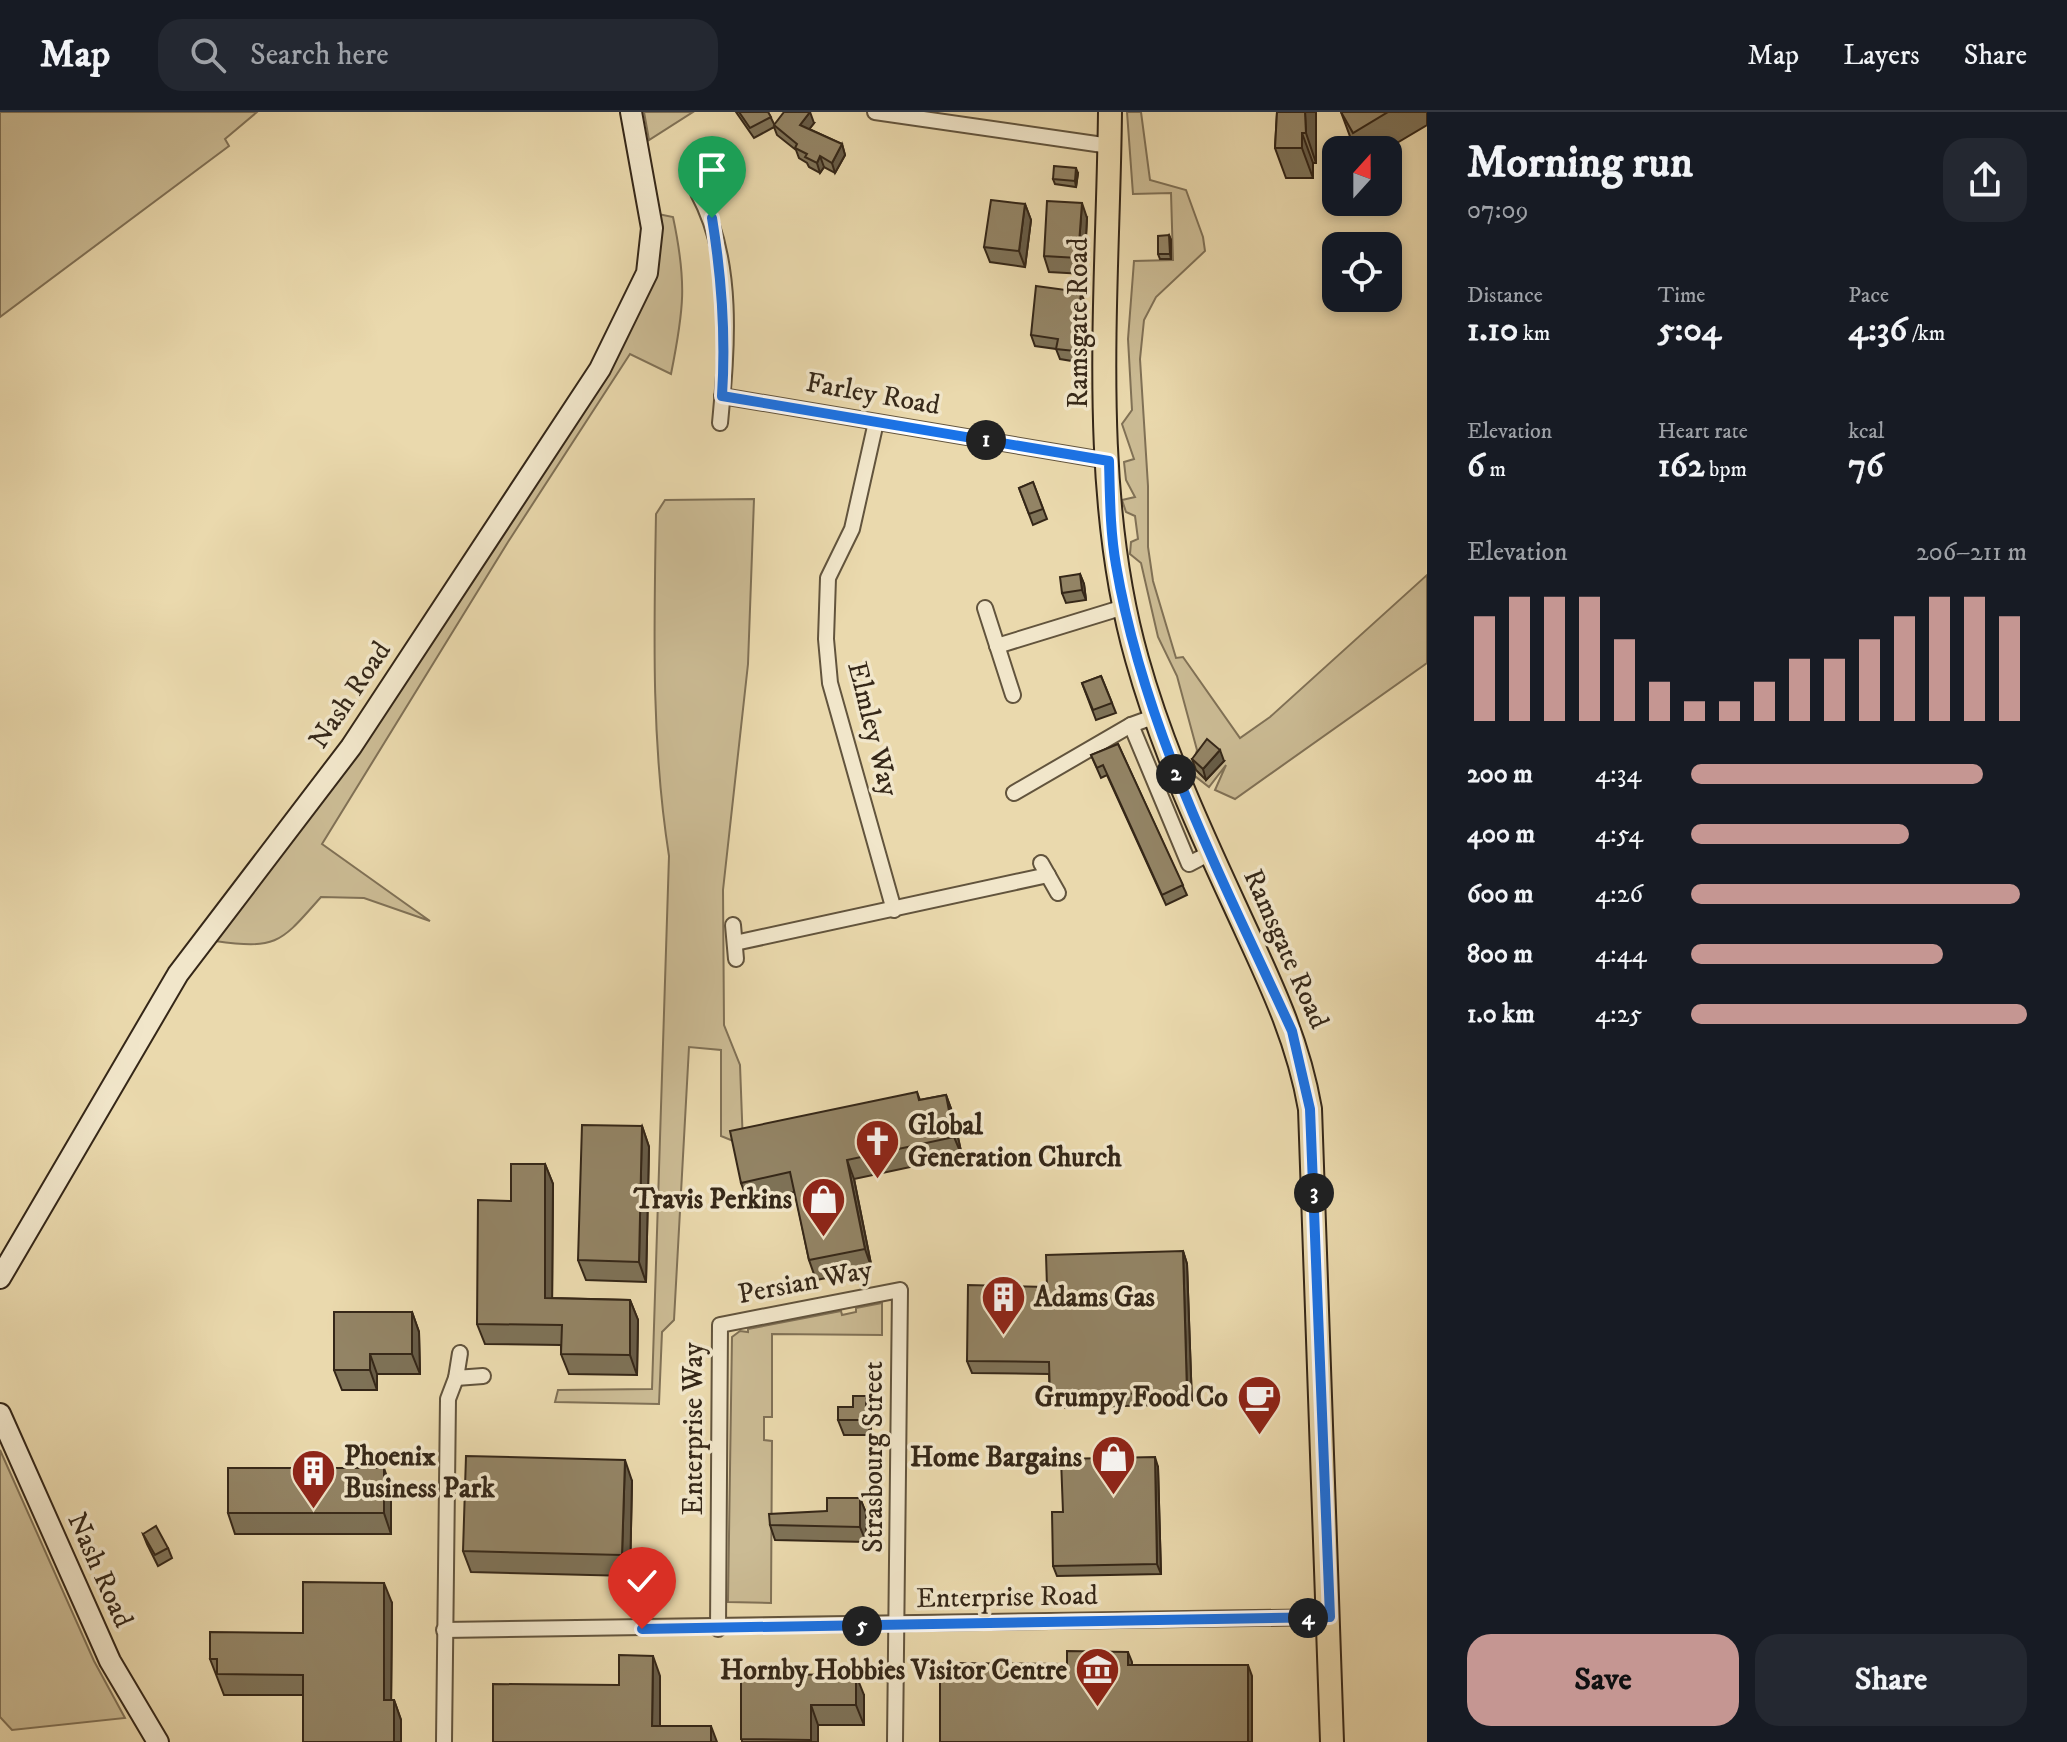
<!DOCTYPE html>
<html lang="en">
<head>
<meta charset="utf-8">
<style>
	:root { --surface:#171b24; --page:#242831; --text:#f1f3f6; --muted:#9ea1a6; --line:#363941; --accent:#c59692 }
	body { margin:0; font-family:"IM FELL DW Pica",serif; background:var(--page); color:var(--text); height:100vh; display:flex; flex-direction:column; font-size:30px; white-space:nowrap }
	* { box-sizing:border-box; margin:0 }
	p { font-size:26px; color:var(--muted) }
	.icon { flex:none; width:44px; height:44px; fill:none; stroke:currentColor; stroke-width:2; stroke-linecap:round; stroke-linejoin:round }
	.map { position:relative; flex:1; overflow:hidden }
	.drawer { display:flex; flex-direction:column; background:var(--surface); width:640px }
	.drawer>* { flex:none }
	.needle { width:52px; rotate:21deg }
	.buttons { position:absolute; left:1322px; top:24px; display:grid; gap:16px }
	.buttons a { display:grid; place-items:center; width:80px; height:80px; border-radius:16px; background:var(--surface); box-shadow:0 4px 12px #0003; font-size:40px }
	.pin { position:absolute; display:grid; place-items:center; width:68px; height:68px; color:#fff; margin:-82px -34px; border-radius:50% 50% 50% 0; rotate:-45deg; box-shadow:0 0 8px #0007 }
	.pin .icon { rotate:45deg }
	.km { position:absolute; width:40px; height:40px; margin:-20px; border-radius:50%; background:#222; color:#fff; font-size:22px; line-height:40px; text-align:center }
	.round { display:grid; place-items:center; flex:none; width:84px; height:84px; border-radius:24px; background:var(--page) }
	.overview { display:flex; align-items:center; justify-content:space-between; height:136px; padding:0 40px }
	h1 { font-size:44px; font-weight:800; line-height:60px }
	.figures { display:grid; grid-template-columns:repeat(3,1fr); gap:12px; height:136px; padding:8px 40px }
	.figures div { display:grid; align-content:center }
	.figures b { font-size:34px; font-weight:800 }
	.figures small { font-size:22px; font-weight:400 }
	.figures p { font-size:22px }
	.chart { height:224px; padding:16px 40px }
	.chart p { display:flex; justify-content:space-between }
	.chart svg { width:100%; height:144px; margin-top:8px; stroke:var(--accent); stroke-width:6 }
	.button { display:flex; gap:16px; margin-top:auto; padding:16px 40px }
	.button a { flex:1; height:92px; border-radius:24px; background:var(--accent); color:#111; font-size:32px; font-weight:800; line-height:92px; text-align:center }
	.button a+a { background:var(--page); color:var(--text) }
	ul { padding:0 40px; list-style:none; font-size:26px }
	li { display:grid; grid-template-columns:128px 96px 1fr; align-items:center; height:60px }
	li i { height:20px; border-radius:10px; background:var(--accent) }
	header { display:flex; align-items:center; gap:48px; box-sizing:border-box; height:112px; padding:0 40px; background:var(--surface); border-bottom:2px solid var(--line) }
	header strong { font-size:38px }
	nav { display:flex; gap:44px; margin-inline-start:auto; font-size:28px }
	.search { width:560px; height:72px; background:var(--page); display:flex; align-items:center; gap:20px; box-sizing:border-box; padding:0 28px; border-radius:24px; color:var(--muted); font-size:30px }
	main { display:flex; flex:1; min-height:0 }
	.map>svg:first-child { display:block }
	.green { fill:#cbbb94; stroke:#807156; stroke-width:2 }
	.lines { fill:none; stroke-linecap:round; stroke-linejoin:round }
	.street-casing { stroke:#62543d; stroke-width:18 }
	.secondary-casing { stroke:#352718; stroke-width:24 }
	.primary-casing { stroke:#352718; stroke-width:26 }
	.street { stroke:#f1e6ca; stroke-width:14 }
	.secondary { stroke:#f1e6ca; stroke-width:20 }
	.primary { stroke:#ead9ad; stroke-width:22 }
	.wall { fill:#7e7257; stroke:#352718; stroke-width:2 }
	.shaded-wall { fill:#675c47; stroke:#352718; stroke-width:2 }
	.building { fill:#938465; stroke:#352718; stroke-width:2 }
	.route-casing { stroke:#fff; stroke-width:16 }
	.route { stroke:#1a73e8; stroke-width:10 }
	.labels { text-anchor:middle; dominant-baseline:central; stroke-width:7; stroke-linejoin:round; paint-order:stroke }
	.street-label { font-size:28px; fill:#352718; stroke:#f1e6ca }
	.poi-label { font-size:28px; font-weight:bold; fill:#352718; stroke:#f1e6ca; text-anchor:end }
</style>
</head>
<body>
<header>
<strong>Map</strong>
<div class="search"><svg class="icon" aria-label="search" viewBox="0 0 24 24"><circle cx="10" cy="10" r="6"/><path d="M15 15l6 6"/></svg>Search here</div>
<nav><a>Map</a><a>Layers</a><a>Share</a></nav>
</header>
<main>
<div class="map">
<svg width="1427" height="1630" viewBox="0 0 1427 1630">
	<rect width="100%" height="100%" fill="#ead9ad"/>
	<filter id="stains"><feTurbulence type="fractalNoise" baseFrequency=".0025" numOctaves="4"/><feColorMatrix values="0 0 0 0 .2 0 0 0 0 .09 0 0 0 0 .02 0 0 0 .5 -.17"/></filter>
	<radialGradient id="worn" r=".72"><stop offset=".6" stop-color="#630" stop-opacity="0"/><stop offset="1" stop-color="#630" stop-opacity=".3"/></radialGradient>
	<g class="green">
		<polygon points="0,0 257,0 225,27 229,34 0,205"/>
		<polygon points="644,0 693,0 649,28"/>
		<polygon points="1127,0 1141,0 1150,68 1186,78 1203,125 1205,139 1156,185 1144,208 1140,247 1148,374 1148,435 1153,469 1176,546 1183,545 1240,626 1270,605 1427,463 1427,551 1235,687 1215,678 1226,653 1209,675 1191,661 1197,638 1177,564 1158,525 1141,451 1130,442 1131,430 1138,427 1135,404 1126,400 1122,388 1135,385 1126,368 1124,350 1134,347 1122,312 1132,298 1128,227 1134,149 1173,148 1171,81 1133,82"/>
		<path d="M658,102L673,105C687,171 684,197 671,262L630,242L508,430L322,732L430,809L364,786L321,785C281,830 278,838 215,829L622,233Z"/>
		<path d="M754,387L748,552L723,778L724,913L740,953L743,1033L721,1024V938L689,935L674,1208L662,1220L659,1292L555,1290L558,1278L652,1277L669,744C651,630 654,517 656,402L665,388Z"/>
		<polygon points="882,1191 882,1223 772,1222 772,1305 764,1305 764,1328 772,1329 771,1491 728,1490 732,1225 740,1219 748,1220 748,1217 841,1199 842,1203 856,1200 856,1196"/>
		<polygon points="0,1338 94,1549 125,1606 12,1618 0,1605"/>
	</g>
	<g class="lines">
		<defs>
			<g id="street">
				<polyline points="875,0 1110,34"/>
				<path d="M698,81C735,149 727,236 720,311"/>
				<polyline points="722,284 1109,349"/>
				<polyline points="876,310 852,417 828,466 826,527 830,571 894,798"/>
				<polyline points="985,496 1013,583"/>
				<polyline points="997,534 1124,495"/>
				<polyline points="1131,613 1189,752 1210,741"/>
				<polyline points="1014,681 1131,613 1156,604"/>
				<polyline points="1041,751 1058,781"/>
				<polyline points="733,813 736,847"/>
				<polyline points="735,831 1048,763"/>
				<polyline points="460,1241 456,1266 483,1264"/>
				<polyline points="718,1517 720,1213 900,1178 895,1630"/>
				<polyline points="444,1518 1330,1505"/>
				<polyline points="444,1630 448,1287 456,1266"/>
			</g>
			<g id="secondary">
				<polyline points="0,1166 178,862 351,635 600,257 647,161 652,116 631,0"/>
				<polyline points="0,1302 110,1549 158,1630"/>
			</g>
			<path id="primary" d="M1110,0C1108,179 1088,374 1137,547C1161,633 1198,714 1235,794C1266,862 1297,922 1310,997L1332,1630"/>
		</defs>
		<use href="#street" class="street-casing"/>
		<use href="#secondary" class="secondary-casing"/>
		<use href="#primary" class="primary-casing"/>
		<use href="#street" class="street"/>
		<use href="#secondary" class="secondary"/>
		<use href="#primary" class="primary"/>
	</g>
	<g class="wall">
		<polygon points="736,0 768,0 774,12 814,11 809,17 842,32 845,43 835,61 824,55 820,61 809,55 807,51 799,46 796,38 777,23 774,15 754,26"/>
		<polygon points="1277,0 1316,0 1316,51 1313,51 1313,66 1286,66 1275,36"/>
		<polygon points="1341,0 1427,0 1427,13 1385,38 1357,38 1351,27"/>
		<polygon points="1078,61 1076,75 1055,72 1053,67"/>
		<polygon points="1025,92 1031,108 1025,155 990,150 984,135"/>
		<polygon points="1087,106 1084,162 1049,160 1044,144"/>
		<polygon points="1169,123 1171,128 1171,147 1160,147 1158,142"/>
		<polygon points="1085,191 1078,250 1060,247 1056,237 1035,234 1031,223"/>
		<polygon points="1033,370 1047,407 1033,413 1019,376"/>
		<polygon points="1080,462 1084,472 1086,488 1066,491 1062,481"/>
		<polygon points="1101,564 1116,601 1096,608 1082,571"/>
		<polygon points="1118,632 1187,783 1166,793 1107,663 1101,666 1091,643"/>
		<polygon points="1192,647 1224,649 1206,668 1196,658"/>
		<polygon points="917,980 920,988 946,983 953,1002 962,1044 854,1067 872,1157 816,1168 809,1148 795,1080 748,1090 741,1071"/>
		<polygon points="642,1014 649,1035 646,1170 586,1168 578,1148"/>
		<polygon points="545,1052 553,1072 552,1186 630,1188 638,1208 637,1263 569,1262 561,1242 561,1233 485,1232 477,1212 511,1089"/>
		<polygon points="1183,1139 1187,1152 1192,1292 1055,1296 1050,1284 1049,1262 972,1261 967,1249 1047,1175"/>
		<polygon points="412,1200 419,1220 420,1262 377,1262 377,1278 342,1278 334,1258"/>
		<polygon points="871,1299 871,1323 844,1323 838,1308"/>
		<polygon points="1158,1355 1161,1462 1057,1464 1053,1454 1063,1400"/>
		<polygon points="632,1369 630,1464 471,1460 463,1439"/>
		<polygon points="391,1377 391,1422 235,1422 228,1401"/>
		<polygon points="860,1386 866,1401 866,1430 775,1428 770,1413 827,1399"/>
		<polygon points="143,1422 168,1436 172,1446 158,1454 147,1432"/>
		<polygon points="392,1491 391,1588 394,1588 401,1608 401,1630 303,1630 303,1583 224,1583 210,1547 303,1521"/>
		<polygon points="741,1562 864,1583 864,1613 818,1613 818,1630 742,1630"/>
	</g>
	<g class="shaded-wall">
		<polygon points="810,0 814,11 804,24 800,13"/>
		<polygon points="1305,0 1316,0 1316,51 1306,21"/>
		<polygon points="1302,21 1313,51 1313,66 1302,36"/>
		<polygon points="842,32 845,43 835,61 832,51"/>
		<polygon points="820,44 824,55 820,61 817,51"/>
		<polygon points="1076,56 1078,61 1076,75 1075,69"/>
		<polygon points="1082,91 1087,106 1084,162 1078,146"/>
		<polygon points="1025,92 1031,108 1025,155 1019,139"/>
		<polygon points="1169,123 1171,128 1171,147 1170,142"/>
		<polygon points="1081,180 1085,191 1078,250 1075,239"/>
		<polygon points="1080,462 1084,472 1086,488 1082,478"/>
		<polygon points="1220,638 1224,649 1206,668 1203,657"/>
		<polygon points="946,983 953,1002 962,1044 954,1025"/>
		<polygon points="642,1014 649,1035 646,1170 639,1150"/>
		<polygon points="847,1048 854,1067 872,1157 865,1137"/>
		<polygon points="545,1052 553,1072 552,1206 545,1186"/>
		<polygon points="1183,1139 1187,1152 1192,1292 1187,1280"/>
		<polygon points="630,1188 638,1208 637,1263 630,1243"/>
		<polygon points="412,1200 419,1220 420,1262 412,1242"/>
		<polygon points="370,1242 377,1262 377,1278 370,1258"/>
		<polygon points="866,1284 871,1299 871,1323 866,1308"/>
		<polygon points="1155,1345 1158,1355 1161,1462 1157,1452"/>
		<polygon points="625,1348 632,1369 630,1464 622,1443"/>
		<polygon points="384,1356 391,1377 391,1422 384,1401"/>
		<polygon points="860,1386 866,1401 866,1430 860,1415"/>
		<polygon points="384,1471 392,1491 391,1608 384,1588"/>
		<polygon points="1128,1540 1132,1550 1132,1563 1128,1553"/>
		<polygon points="653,1544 660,1564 660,1630 652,1614"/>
		<polygon points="1248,1553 1252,1564 1252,1630 1248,1630"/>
		<polygon points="856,1563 864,1583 864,1613 856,1593"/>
		<polygon points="394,1588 401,1608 401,1630 394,1630"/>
		<polygon points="811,1593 818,1613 818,1630 811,1630"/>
		<polygon points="711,1614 717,1630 711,1630"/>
	</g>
	<g class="building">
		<polygon points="739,0 768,0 771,5 750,16"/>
		<polygon points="784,0 810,0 800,13 842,32 832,51 820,44 817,51 805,45 807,42 795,36 797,32 774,13"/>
		<polygon points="1277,0 1305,0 1306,21 1302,21 1302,36 1275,36"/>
		<polygon points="1341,0 1388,0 1353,21"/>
		<polygon points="1054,54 1076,56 1075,69 1053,67"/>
		<polygon points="991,88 1025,92 1019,139 984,135"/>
		<polygon points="1047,89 1082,91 1078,146 1044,144"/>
		<polygon points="1169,123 1170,142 1158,142 1158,124"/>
		<polygon points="1036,174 1081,180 1075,239 1056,237 1058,227 1031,223"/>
		<polygon points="1033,370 1043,397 1029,402 1019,376"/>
		<polygon points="1080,462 1082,478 1062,481 1060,465"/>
		<polygon points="1101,564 1112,591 1093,598 1082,571"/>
		<polygon points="1207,627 1220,638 1203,657 1192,647"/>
		<polygon points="1118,632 1183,773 1162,783 1103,653 1097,656 1091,643"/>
		<polygon points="917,980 919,988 946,983 954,1025 847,1048 865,1137 809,1148 790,1060 741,1071 730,1019"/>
		<polygon points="582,1013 642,1014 639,1150 578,1148"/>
		<polygon points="511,1052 545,1052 545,1186 630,1188 630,1243 561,1242 562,1213 477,1212 478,1088 511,1089"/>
		<polygon points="1183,1139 1187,1280 1050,1284 1049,1250 967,1249 968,1173 1047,1175 1046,1143"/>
		<polygon points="334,1200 412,1200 412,1242 370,1242 370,1258 334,1258"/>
		<polygon points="853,1284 866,1284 866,1308 838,1308 838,1295 853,1295"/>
		<polygon points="466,1344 625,1348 622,1443 463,1439"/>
		<polygon points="1155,1345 1157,1452 1053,1454 1052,1400 1063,1400 1061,1347"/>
		<rect x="228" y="1356" width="156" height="45"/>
		<polygon points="827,1386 860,1386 860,1415 770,1413 769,1402 827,1399"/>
		<polygon points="156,1414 168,1436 155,1443 143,1422"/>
		<polygon points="303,1470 384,1471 384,1588 394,1588 394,1630 303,1630 303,1563 217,1562 217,1547 210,1547 210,1520 303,1521"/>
		<polygon points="1067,1539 1128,1540 1128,1553 1248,1553 1248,1630 940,1630 940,1551 1067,1552"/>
		<polygon points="619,1543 653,1544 652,1614 711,1614 711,1630 493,1630 493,1572 619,1573"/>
		<polygon points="741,1562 856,1563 856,1593 811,1593 811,1628 741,1627"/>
	</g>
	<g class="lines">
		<defs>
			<path id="route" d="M642,1517L1330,1505L1310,997L1292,919C1223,768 1144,618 1116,453C1110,419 1110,384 1109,349L722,284C726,222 722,167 712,106"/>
		</defs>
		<use href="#route" class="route-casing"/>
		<use href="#route" class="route"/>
	</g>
	<defs>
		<symbol id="church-pin" viewBox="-11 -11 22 30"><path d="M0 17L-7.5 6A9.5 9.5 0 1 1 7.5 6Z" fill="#8f2418" stroke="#f1e6ca"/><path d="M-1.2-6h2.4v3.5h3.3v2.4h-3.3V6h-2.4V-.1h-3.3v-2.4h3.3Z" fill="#fff"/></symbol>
		<symbol id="shop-pin" viewBox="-11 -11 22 30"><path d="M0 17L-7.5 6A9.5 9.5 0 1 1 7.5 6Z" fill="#8f2418" stroke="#f1e6ca"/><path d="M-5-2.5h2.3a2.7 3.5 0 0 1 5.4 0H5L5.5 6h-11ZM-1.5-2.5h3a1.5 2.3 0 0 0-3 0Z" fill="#fff"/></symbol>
		<symbol id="building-pin" viewBox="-11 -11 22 30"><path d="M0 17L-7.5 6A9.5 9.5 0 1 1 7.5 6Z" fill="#8f2418" stroke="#f1e6ca"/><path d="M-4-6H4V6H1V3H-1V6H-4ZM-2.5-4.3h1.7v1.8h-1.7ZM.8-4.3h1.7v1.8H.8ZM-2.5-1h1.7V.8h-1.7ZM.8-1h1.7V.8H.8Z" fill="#fff"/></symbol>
		<symbol id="cafe-pin" viewBox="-11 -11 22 30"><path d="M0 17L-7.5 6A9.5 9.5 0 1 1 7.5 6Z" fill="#8f2418" stroke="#f1e6ca"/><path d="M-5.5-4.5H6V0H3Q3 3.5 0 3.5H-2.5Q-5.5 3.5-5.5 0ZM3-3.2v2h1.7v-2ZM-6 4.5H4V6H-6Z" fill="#fff"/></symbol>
		<symbol id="museum-pin" viewBox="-11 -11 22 30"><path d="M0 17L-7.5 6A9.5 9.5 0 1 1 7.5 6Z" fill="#8f2418" stroke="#f1e6ca"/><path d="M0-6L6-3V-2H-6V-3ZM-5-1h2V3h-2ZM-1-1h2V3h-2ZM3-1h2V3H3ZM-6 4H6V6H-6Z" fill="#fff"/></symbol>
	</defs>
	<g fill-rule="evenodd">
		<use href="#church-pin" x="852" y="1004" width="51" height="69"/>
		<use href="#shop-pin" x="798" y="1062" width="51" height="69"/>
		<use href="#building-pin" x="978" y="1160" width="51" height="69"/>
		<use href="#cafe-pin" x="1234" y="1260" width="51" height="69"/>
		<use href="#shop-pin" x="1088" y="1320" width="51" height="69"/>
		<use href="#building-pin" x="288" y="1334" width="51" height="69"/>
		<use href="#museum-pin" x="1072" y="1532" width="51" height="69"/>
	</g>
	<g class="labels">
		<g class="street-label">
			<text transform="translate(1078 211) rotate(-90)">Ramsgate Road</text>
			<text transform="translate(873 282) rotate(10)">Farley Road</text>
			<text transform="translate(350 583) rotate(-56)">Nash Road</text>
			<text transform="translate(873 617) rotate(76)">Elmley Way</text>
			<text transform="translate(1286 837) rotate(66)">Ramsgate Road</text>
			<text transform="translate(805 1170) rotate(-11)">Persian Way</text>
			<text transform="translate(693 1317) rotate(-90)">Enterprise Way</text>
			<text transform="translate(873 1345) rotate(-90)">Strasbourg Street</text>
			<text transform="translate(100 1458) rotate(66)">Nash Road</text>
			<text transform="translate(1007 1485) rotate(-1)">Enterprise Road</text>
		</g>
		<g class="poi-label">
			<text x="908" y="1013" text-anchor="start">Global<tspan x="908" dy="32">Generation Church</tspan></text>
			<text x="792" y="1087">Travis Perkins</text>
			<text x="1034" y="1185" text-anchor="start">Adams Gas</text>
			<text x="1228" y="1285">Grumpy Food Co</text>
			<text x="344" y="1344" text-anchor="start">Phoenix<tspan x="344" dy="32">Business Park</tspan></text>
			<text x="1082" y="1345">Home Bargains</text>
			<text x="1067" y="1558">Hornby Hobbies Visitor Centre</text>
		</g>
	</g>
	<rect width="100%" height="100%" filter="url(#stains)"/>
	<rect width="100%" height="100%" fill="url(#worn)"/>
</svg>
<div class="buttons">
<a><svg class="needle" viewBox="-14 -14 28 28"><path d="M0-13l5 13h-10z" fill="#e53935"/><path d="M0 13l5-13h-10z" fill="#9ea1a6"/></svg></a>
<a><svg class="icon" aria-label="locate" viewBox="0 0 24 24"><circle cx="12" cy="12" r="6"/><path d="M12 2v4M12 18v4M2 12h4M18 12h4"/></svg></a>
</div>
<div class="pin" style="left:712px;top:106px;background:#1e9e55"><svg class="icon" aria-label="arrive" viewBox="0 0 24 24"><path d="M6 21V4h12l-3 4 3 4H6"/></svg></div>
<div class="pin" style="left:642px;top:1517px;background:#d93025"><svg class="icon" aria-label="check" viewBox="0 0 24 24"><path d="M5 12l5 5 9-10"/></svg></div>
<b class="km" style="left:986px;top:328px">1</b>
<b class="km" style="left:1176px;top:662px">2</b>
<b class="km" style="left:1314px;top:1081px">3</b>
<b class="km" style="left:1308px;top:1506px">4</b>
<b class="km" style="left:862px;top:1514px">5</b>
</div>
<section class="drawer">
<div class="overview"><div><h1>Morning run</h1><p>07:09</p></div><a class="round"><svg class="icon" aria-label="share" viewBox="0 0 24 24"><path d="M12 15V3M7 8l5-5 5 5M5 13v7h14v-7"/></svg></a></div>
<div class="figures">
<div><p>Distance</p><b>1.10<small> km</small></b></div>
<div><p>Time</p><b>5:04</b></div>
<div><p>Pace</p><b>4:36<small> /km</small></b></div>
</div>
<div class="figures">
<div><p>Elevation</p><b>6<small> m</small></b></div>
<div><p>Heart rate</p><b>162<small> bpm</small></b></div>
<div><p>kcal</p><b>76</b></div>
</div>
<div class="chart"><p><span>Elevation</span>206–211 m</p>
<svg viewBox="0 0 160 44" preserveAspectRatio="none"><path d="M5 44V12M15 44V6M25 44V6M35 44V6M45 44V19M55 44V32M65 44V38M75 44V38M85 44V32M95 44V25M105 44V25M115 44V19M125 44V12M135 44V6M145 44V6M155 44V12"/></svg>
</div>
<ul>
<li><b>200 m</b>4:34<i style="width:87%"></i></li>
<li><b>400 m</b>4:54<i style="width:65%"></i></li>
<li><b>600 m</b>4:26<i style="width:98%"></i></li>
<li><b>800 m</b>4:44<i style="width:75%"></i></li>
<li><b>1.0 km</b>4:25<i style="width:100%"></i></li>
</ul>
<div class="button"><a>Save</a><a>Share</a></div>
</section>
</main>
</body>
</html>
